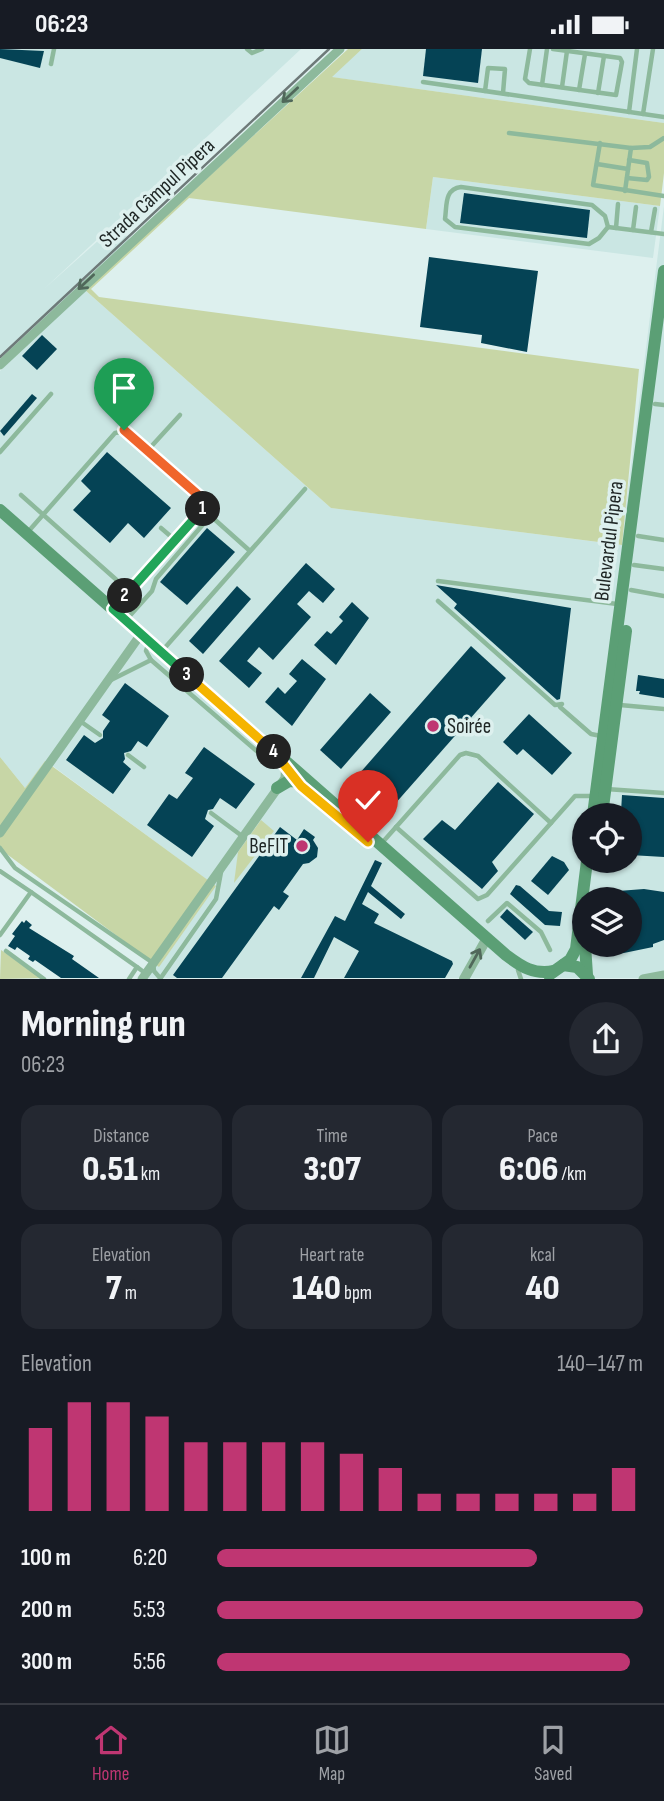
<!DOCTYPE html>
<html lang="en">
<head>
<meta charset="utf-8">
<style>
	:root { --surface:#171b24; --page:#242831; --text:#f1f3f6; --muted:#9ea1a6; --line:#363941; --accent:#bf3672 }
	body { margin:0; font-family:"Sofia Sans Condensed",sans-serif; background:var(--page); color:var(--text); height:100vh; display:flex; flex-direction:column; font-size:26px; white-space:nowrap }
	* { box-sizing:border-box; margin:0 }
	p { font-size:23px; color:var(--muted) }
	.icon { flex:none; width:38px; height:38px; fill:none; stroke:currentColor; stroke-width:2; stroke-linecap:round; stroke-linejoin:round }
	.map { position:relative; height:930px; overflow:hidden }
	.side { display:flex; flex-direction:column; background:var(--surface); flex:1 }
	.side>* { flex:none }
	.buttons { position:absolute; left:572px; top:754px; display:grid; gap:14px }
	.buttons a { display:grid; place-items:center; width:70px; height:70px; border-radius:50%; background:var(--surface); box-shadow:0 2px 5px #0004; font-size:35px }
	.pin { position:absolute; display:grid; place-items:center; width:60px; height:60px; color:#fff; margin:-72px -30px; border-radius:50% 50% 50% 0; rotate:-45deg; box-shadow:0 0 7px #0007 }
	.pin .icon { rotate:45deg }
	.km { position:absolute; width:35px; height:35px; margin:-18px; border-radius:50%; background:#222; color:#fff; font-size:19px; line-height:35px; text-align:center }
	.round { display:grid; place-items:center; flex:none; width:74px; height:74px; border-radius:37px; background:var(--page) }
	.headline { display:flex; align-items:center; justify-content:space-between; height:119px; padding:0 21px }
	h1 { font-size:38px; font-weight:800; line-height:52px }
	.stats { display:grid; grid-template-columns:repeat(3,1fr); gap:10px; height:119px; padding:7px 21px }
	.stats div { display:grid; align-content:center; border-radius:18px; background:var(--page); text-align:center }
	.stats b { font-size:35px; font-weight:800 }
	.stats small { font-size:19px; font-weight:400 }
	.stats p { font-size:19px }
	.chart { height:196px; padding:14px 21px }
	.chart p { display:flex; justify-content:space-between }
	.chart svg { width:100%; height:126px; margin-top:7px; stroke:var(--accent); stroke-width:6 }
	ul { padding:0 21px; list-style:none; font-size:23px }
	li { display:grid; grid-template-columns:112px 84px 1fr; align-items:center; height:52px }
	li i { height:18px; border-radius:9px; background:var(--accent) }
	.status { display:flex; justify-content:space-between; align-items:center; height:49px; padding:0 35px; background:var(--surface); direction:ltr }
	.status svg { height:19px; fill:currentColor }
	.tab-bar { display:flex; justify-content:space-around; align-items:center; height:98px; border-top:2px solid var(--line); background:var(--surface); font-size:19px; color:var(--muted) }
	.tab-bar a { display:grid; justify-items:center; gap:4px }
	.tab-bar .on { color:var(--accent) }
	.map>svg:first-child { display:block }
	.built { fill:#cae6e3; fill-rule:evenodd }
	.green { fill:#c7d6a6 }
	.building { fill:#054355 }
	.lines { fill:none; stroke-linecap:round; stroke-linejoin:round }
	.service { stroke:#8db99c; stroke-width:4.5 }
	.minor { stroke:#8db99c; stroke-width:9 }
	.tertiary { stroke:#8db99c; stroke-width:10 }
	.secondary { stroke:#5b9f75; stroke-width:12 }
	.rail { stroke:#6e7a79; stroke-width:2.5 }
	.oneway { stroke:#50685a }
	.split-1-casing { stroke:#fff; stroke-width:14 }
	.split-2-casing { stroke:#fff; stroke-width:14 }
	.split-3-casing { stroke:#fff; stroke-width:14 }
	.split-4-casing { stroke:#fff; stroke-width:14 }
	.split-5-casing { stroke:#fff; stroke-width:14 }
	.split-1 { stroke:#f0652b; stroke-width:9 }
	.split-2 { stroke:#22a559; stroke-width:9 }
	.split-3 { stroke:#22a559; stroke-width:9 }
	.split-4 { stroke:#f5b400; stroke-width:9 }
	.split-5 { stroke:#f5b400; stroke-width:9 }
	.poi-dot { fill:#bf3672; stroke:#ddf0ee; stroke-width:2.5 }
	.labels { text-anchor:middle; dominant-baseline:central; stroke-width:7; stroke-linejoin:round; paint-order:stroke }
	.street-label { font-size:21px; fill:#1e2524; stroke:#ddf0ee }
	.poi-label { font-size:21px; fill:#1e2524; stroke:#ddf0ee; text-anchor:start }
</style>
</head>
<body>
<div class="status"><b>06:23</b><svg viewBox="0 0 49 12"><path d="M0 12V9h3v3zM5 12V6h3v6zM10 12V3h3v9zM15 12V0h3v12zM26 1h20v11H26zM47 4h2v5h-2z"/></svg></div>
<div class="map">
<svg width="664" height="930" viewBox="0 0 664 930">
	<rect width="100%" height="100%" fill="#ddf0ee"/>
	<g class="built">
		<polygon points="0,0 301,0 44,240 118,174 129,191 0,312"/>
		<polygon points="362,0 664,0 664,74 331,28"/>
		<polygon points="433,128 660,157 653,209 426,180"/>
		<path d="M664,157V929H142L210,833L46,712L25,739L0,708V322L85,241L331,459L621,496ZM584,766H630V812H584ZM584,850H630V896H584Z"/>
	</g>
	<g class="green">
		<polygon points="348,0 362,0 332,28 664,74 664,124 660,157 433,128 426,180 189,149 91,240 99,248 639,320 622,496 331,459 85,241"/>
		<polygon points="0,708 25,739 45,712 216,837 159,918 0,800"/>
		<polygon points="261,771 274,782 234,834 238,803"/>
		<polygon points="1,901 41,929 0,930"/>
	</g>
	<g class="building">
		<polygon points="0,0 44,2 40,19 0,9"/>
		<polygon points="426,0 482,0 478,34 423,27"/>
		<polygon points="464,144 590,161 587,189 460,174"/>
		<polygon points="429,208 538,222 527,303 481,294 482,286 420,278"/>
		<polygon points="42,286 57,300 37,321 22,307"/>
		<polygon points="32,345 37,349 4,387 0,382"/>
		<polygon points="107,403 171,459 144,489 128,474 110,494 73,461 91,442 81,432"/>
		<polygon points="207,479 235,503 187,556 160,533"/>
		<polygon points="306,514 335,540 323,554 309,542 297,555 311,568 273,611 259,598 247,612 262,624 249,639 219,612"/>
		<polygon points="436,536 571,559 560,650 557,651 454,559 457,555"/>
		<polygon points="237,537 251,550 203,605 189,592"/>
		<polygon points="352,553 369,569 336,616 314,596 327,582 331,585 343,572 339,568"/>
		<polygon points="471,597 506,629 394,756 359,725"/>
		<polygon points="302,610 326,630 292,677 265,653 278,638 285,645 297,632 289,625"/>
		<polygon points="638,626 664,630 664,649 639,645 640,642 636,642"/>
		<polygon points="125,634 169,667 147,698 138,692 131,702 124,704 125,710 123,713 131,720 113,745 66,711 84,686 95,694 103,689 103,682 110,672 102,666"/>
		<polygon points="370,644 391,663 341,720 320,701"/>
		<polygon points="529,665 572,704 552,726 523,700 517,706 503,693"/>
		<polygon points="204,698 255,735 236,760 220,749 213,760 208,761 205,770 214,777 192,808 147,776 169,745 177,750 193,729 185,724"/>
		<polygon points="498,733 534,765 492,813 498,822 482,840 423,790 442,771 455,781"/>
		<polygon points="622,746 664,749 664,808 630,806 630,763 621,763"/>
		<polygon points="280,778 297,791 304,780 315,788 313,791 318,799 317,808 309,814 303,815 283,843 289,847 279,861 274,857 222,929 177,929 173,926"/>
		<polygon points="552,807 564,813 569,821 548,846 531,832"/>
		<polygon points="375,811 382,814 371,837 405,865 401,870 368,843 362,855 379,865 374,874 452,912 453,915 445,929 344,929 359,902 334,888 314,929 301,929 335,867 345,872"/>
		<polygon points="516,836 520,837 549,862 562,863 560,877 545,876 510,845"/>
		<polygon points="644,840 664,843 664,891 653,895 653,898 619,905 621,896 630,896 630,850 623,850 618,842"/>
		<polygon points="507,860 533,883 525,891 500,868"/>
		<polygon points="26,871 32,876 29,879 74,907 72,910 99,929 61,929 35,911 33,913 28,910 30,907 17,898 15,901 8,897 15,887 12,885 22,872 24,874"/>
	</g>
	<g class="lines">
		<g class="service">
			<polyline points="247,0 252,4 262,0"/>
			<polyline points="530,0 525,30 529,34 616,46 622,13 620,9 553,0"/>
			<polyline points="51,15 54,0"/>
			<polyline points="423,33 664,68"/>
			<polyline points="542,36 547,0"/>
			<polyline points="562,38 567,2"/>
			<polyline points="579,41 585,5"/>
			<polyline points="485,42 488,19 505,20 503,44"/>
			<polyline points="598,44 604,7"/>
			<polyline points="629,63 637,0"/>
			<polyline points="643,65 653,0"/>
			<polyline points="509,84 631,99 650,98 664,89"/>
			<polyline points="600,94 593,136 664,147"/>
			<polyline points="597,115 628,120"/>
			<polyline points="627,129 647,131 649,128 647,114 629,111"/>
			<path d="M461,138L592,156L605,167L608,178L599,189L589,195L455,178L445,170C447,157 444,140 461,138Z"/>
			<polyline points="625,142 631,99"/>
			<polyline points="608,178 664,185"/>
			<polyline points="616,179 618,155"/>
			<polyline points="633,181 636,158"/>
			<polyline points="651,183 655,160"/>
			<polyline points="655,355 664,356"/>
			<polyline points="148,401 180,366"/>
			<polyline points="0,403 51,345"/>
			<polyline points="21,446 129,542"/>
			<polyline points="161,479 175,491"/>
			<polyline points="27,484 115,384 126,382 205,453 202,462 113,560"/>
			<polyline points="638,487 664,491"/>
			<polyline points="634,516 664,520"/>
			<polyline points="438,532 617,555"/>
			<polyline points="631,541 664,547"/>
			<polyline points="438,552 555,656 562,655"/>
			<polyline points="126,571 152,542 156,530 206,472 213,469 250,502"/>
			<polyline points="149,593 146,602 151,611 259,704 272,704"/>
			<polyline points="162,602 305,440"/>
			<polyline points="111,631 151,611"/>
			<polyline points="620,656 664,660"/>
			<polyline points="560,658 591,685 601,687"/>
			<polyline points="80,672 100,686"/>
			<polyline points="128,706 144,718"/>
			<polyline points="606,740 664,744"/>
			<polyline points="211,764 242,787"/>
			<polyline points="396,778 478,850 487,846 575,747 595,747"/>
			<polyline points="381,795 460,706 466,704 478,707 551,774"/>
			<polyline points="0,799 15,819 153,914 154,922 160,929"/>
			<polyline points="0,822 31,843"/>
			<polyline points="488,872 507,854 541,883 550,901"/>
			<polyline points="0,886 31,843 137,918"/>
			<polyline points="6,902 44,930"/>
			<polyline points="518,921 521,930"/>
			<polyline points="129,930 137,918 145,924"/>
			<polyline points="160,930 216,850 221,823"/>
		</g>
		<g class="minor">
			<polyline points="0,316 340,0"/>
			<polyline points="0,784 141,585"/>
			<polyline points="142,930 285,729 286,712"/>
			<polyline points="643,930 664,926"/>
		</g>
		<polyline class="tertiary" points="464,930 487,889"/>
		<g class="secondary">
			<path d="M0,461L506,906C522,918 534,926 554,922"/>
			<polyline points="293,729 364,790"/>
			<polyline points="277,739 289,732 302,733"/>
			<polyline points="593,766 664,222"/>
			<polyline points="602,766 626,582"/>
			<polyline points="585,896 587,926"/>
			<polyline points="563,916 577,918 589,930"/>
			<polyline points="549,926 570,911 576,900 587,812"/>
		</g>
		<polyline class="rail" points="0,308 329,0"/>
	</g>
	<defs><path id="oneway-shaft" d="M-6 0H5M1.5-3L5.5 0L1.5 3" fill="none" stroke-width="1.6" stroke-linecap="round" stroke-linejoin="round" transform="scale(1.75)"/></defs>
	<g class="oneway">
		<use href="#oneway-shaft" transform="translate(290 46) rotate(137)"/>
		<use href="#oneway-shaft" transform="translate(86 233) rotate(137)"/>
		<use href="#oneway-shaft" transform="translate(475 909) rotate(-61)"/>
	</g>
	<g class="lines">
		<defs>
			<polyline id="split-1" points="124,381 205,452 203,460"/>
			<polyline id="split-2" points="125,547 203,460"/>
			<polyline id="split-3" points="125,547 113,560 187,626"/>
			<polyline id="split-4" points="187,626 274,703"/>
			<polyline id="split-5" points="274,703 301,737 368,793"/>
		</defs>
		<use href="#split-1" class="split-1-casing"/>
		<use href="#split-2" class="split-2-casing"/>
		<use href="#split-3" class="split-3-casing"/>
		<use href="#split-4" class="split-4-casing"/>
		<use href="#split-5" class="split-5-casing"/>
		<use href="#split-1" class="split-1"/>
		<use href="#split-2" class="split-2"/>
		<use href="#split-3" class="split-3"/>
		<use href="#split-4" class="split-4"/>
		<use href="#split-5" class="split-5"/>
	</g>
	<g class="poi-dot">
		<circle cx="433" cy="677" r="7"/>
		<circle cx="302" cy="797" r="7"/>
	</g>
	<g class="labels">
		<g class="street-label">
			<text transform="translate(157 144) rotate(-43)">Strada Câmpul Pipera</text>
			<text transform="translate(609 492) rotate(-83)">Bulevardul Pipera</text>
		</g>
		<g class="poi-label">
			<text x="447" y="677">Soirée</text>
			<text x="288" y="797" text-anchor="end">BeFIT</text>
		</g>
	</g>
</svg>
<div class="buttons">
<a><svg class="icon" aria-label="locate" viewBox="0 0 24 24"><circle cx="12" cy="12" r="6"/><path d="M12 2v4M12 18v4M2 12h4M18 12h4"/></svg></a>
<a><svg class="icon" aria-label="layers" viewBox="0 0 24 24"><path d="M12 4l9 5-9 5-9-5zM3 14l9 5 9-5"/></svg></a>
</div>
<div class="pin" style="left:124px;top:381px;background:#1e9e55"><svg class="icon" aria-label="arrive" viewBox="0 0 24 24"><path d="M6 21V4h12l-3 4 3 4H6"/></svg></div>
<div class="pin" style="left:368px;top:793px;background:#d93025"><svg class="icon" aria-label="check" viewBox="0 0 24 24"><path d="M5 12l5 5 9-10"/></svg></div>
<b class="km" style="left:203px;top:460px">1</b>
<b class="km" style="left:125px;top:547px">2</b>
<b class="km" style="left:187px;top:626px">3</b>
<b class="km" style="left:274px;top:703px">4</b>
</div>
<section class="side">
<div class="headline"><div><h1>Morning run</h1><p>06:23</p></div><a class="round"><svg class="icon" aria-label="share" viewBox="0 0 24 24"><path d="M12 15V3M7 8l5-5 5 5M5 13v7h14v-7"/></svg></a></div>
<div class="stats">
<div><p>Distance</p><b>0.51<small> km</small></b></div>
<div><p>Time</p><b>3:07</b></div>
<div><p>Pace</p><b>6:06<small> /km</small></b></div>
</div>
<div class="stats">
<div><p>Elevation</p><b>7<small> m</small></b></div>
<div><p>Heart rate</p><b>140<small> bpm</small></b></div>
<div><p>kcal</p><b>40</b></div>
</div>
<div class="chart"><p><span>Elevation</span>140–147 m</p>
<svg viewBox="0 0 160 44" preserveAspectRatio="none"><path d="M5 44V15M15 44V6M25 44V6M35 44V11M45 44V20M55 44V20M65 44V20M75 44V20M85 44V24M95 44V29M105 44V38M115 44V38M125 44V38M135 44V38M145 44V38M155 44V29"/></svg>
</div>
<ul>
<li><b>100 m</b>6:20<i style="width:75%"></i></li>
<li><b>200 m</b>5:53<i style="width:100%"></i></li>
<li><b>300 m</b>5:56<i style="width:97%"></i></li>
</ul>
</section>
<nav class="tab-bar">
<a class="on"><svg class="icon" aria-label="home" viewBox="0 0 24 24"><path d="M3 11l9-7 9 7M6 9v11h12V9"/></svg>Home</a>
<a><svg class="icon" aria-label="map" viewBox="0 0 24 24"><path d="M3 6l6-2 6 2 6-2v14l-6 2-6-2-6 2zM9 4v14M15 6v14"/></svg>Map</a>
<a><svg class="icon" aria-label="saved" viewBox="0 0 24 24"><path d="M7 4h10v16l-5-4-5 4z"/></svg>Saved</a>
</nav>
</body>
</html>
